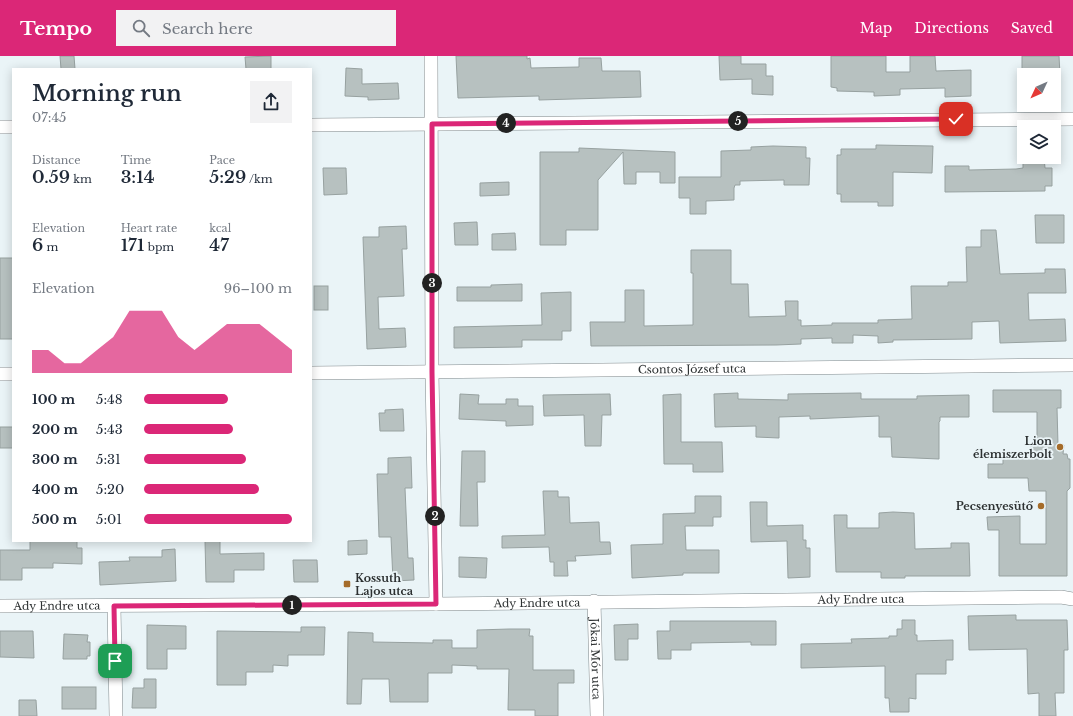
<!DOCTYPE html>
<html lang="en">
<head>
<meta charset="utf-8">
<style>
	:root { --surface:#fff; --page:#f2f2f3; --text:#1f2937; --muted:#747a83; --accent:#db2777 }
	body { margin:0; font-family:"Libre Baskerville",serif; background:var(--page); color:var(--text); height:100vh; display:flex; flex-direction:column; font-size:15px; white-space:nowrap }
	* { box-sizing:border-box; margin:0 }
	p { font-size:13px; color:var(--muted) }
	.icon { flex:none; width:22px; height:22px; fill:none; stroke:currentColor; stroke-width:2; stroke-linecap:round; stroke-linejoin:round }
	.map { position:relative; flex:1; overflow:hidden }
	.drawer { position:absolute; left:12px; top:12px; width:300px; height:474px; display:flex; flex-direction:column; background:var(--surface); border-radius:0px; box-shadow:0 2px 10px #0003 }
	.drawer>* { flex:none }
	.needle { width:26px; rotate:226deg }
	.tools { position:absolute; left:1017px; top:12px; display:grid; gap:8px }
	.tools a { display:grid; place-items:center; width:44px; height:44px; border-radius:0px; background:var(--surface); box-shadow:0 2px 10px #0003; font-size:20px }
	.pin { position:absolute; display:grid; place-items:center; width:34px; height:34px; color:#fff; margin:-17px; border-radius:8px; box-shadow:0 2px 6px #0006 }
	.km { position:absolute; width:20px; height:20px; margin:-10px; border-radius:50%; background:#222; color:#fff; font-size:11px; line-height:20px; text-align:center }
	.round { display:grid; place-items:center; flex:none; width:42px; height:42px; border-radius:0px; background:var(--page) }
	.overview { display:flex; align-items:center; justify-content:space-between; height:68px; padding:0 20px }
	h1 { font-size:22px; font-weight:600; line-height:30px }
	.metrics { display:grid; grid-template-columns:repeat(3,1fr); gap:6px; height:68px; padding:4px 20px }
	.metrics div { display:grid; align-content:center }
	.metrics b { font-size:17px; font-weight:600 }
	.metrics small { font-size:11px; font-weight:400 }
	.metrics p { font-size:11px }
	.chart { height:112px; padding:8px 20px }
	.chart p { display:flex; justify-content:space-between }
	.chart svg { width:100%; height:72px; margin-top:4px; fill:var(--accent); opacity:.7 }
	ul { padding:0 20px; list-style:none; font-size:13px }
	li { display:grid; grid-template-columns:64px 48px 1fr; align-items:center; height:30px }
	li i { height:10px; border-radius:5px; background:var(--accent) }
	header { display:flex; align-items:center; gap:24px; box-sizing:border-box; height:56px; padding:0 20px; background:var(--accent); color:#fff }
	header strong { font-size:19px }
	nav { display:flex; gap:22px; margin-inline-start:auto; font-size:14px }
	.search { width:280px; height:36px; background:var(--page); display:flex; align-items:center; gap:10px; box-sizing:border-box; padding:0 14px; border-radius:0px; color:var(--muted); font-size:15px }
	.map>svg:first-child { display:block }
	.building { fill:#b7c1c0; stroke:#97a1a0 }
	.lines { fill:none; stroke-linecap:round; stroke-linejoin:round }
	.minor-casing { stroke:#80898c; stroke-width:14 }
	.minor { stroke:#fff; stroke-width:13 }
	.route-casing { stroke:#fff; stroke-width:8 }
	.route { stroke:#db2777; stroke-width:5 }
	.poi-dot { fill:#a56c2a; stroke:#eaf4f7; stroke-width:1.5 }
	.labels { text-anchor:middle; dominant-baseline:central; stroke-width:3.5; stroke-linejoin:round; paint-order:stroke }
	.street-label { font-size:11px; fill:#2c3031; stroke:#eaf4f7 }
	.poi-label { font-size:11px; font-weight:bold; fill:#2c3031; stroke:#eaf4f7; text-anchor:end }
</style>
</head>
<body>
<header>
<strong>Tempo</strong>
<div class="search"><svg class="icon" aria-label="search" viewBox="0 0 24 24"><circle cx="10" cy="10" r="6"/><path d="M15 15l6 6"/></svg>Search here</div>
<nav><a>Map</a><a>Directions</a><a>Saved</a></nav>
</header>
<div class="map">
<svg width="1073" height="660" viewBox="0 0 1073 660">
	<rect width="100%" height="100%" fill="#eaf4f7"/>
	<g class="building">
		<polygon points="60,0 74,0 75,13 61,13"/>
		<polygon points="271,0 271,13 246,13 245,1"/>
		<polygon points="456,0 527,0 527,3 530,2 531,12 579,11 579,2 601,2 602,15 640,15 641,41 539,44 539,40 458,42"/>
		<polygon points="719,0 741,0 741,8 766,8 766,20 773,20 773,39 752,38 752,23 720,24"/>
		<polygon points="831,0 886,0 886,16 910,16 910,0 935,0 936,15 971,14 971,40 945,41 945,32 900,33 900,39 874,40 874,36 837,35 837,32 831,31"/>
		<polygon points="1022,0 1059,0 1060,19 1033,19 1033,14 1022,15"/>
		<polygon points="346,12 362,13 362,28 398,27 399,43 368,44 368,41 345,40"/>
		<polygon points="876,89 933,90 932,117 893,116 893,150 878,150 878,146 841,146 841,138 837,138 837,99 841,99 841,93 876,93"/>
		<polygon points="773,90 806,91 806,102 810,102 809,129 784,129 784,124 740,125 740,129 735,129 734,132 734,144 706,145 706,158 690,158 690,142 679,142 679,121 721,121 721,95 751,94 751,91"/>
		<polygon points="579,92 675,96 675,127 660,127 660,116 636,116 636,128 624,128 623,96 598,124 598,174 566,174 566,189 540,189 540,96 579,96"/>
		<polygon points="1023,101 1044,101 1045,112 1052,112 1052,130 1045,130 1045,135 945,136 945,110 969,110 969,114 1016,113 1023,112"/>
		<polygon points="323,112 346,112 347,138 324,139"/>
		<polygon points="509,126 509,139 480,140 480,127"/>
		<polygon points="1035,159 1064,159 1064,187 1036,187"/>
		<polygon points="477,166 478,189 455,189 454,167"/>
		<polygon points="406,170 407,193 402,193 404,240 378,241 379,273 405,272 406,291 367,293 363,181 379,181 379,171"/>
		<polygon points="981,174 996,174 1000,218 1045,217 1045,213 1065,213 1066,237 1028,237 1029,264 1065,263 1066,285 1000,287 999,265 972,266 972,283 893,284 893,286 878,287 878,280 853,279 853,287 832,287 832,282 801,283 801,288 776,289 591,290 590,266 625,266 625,234 644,234 644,270 693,269 693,217 691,217 691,194 731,194 731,228 748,228 749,261 786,260 785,245 798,245 798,264 801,264 801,270 832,269 832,267 878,267 878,264 912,263 911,230 948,230 948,226 967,226 966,191 981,191"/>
		<polygon points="515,177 516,194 492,194 492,178"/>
		<rect x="0" y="202" width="13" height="81"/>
		<polygon points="522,228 522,245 457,245 457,231 491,231 491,229"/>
		<rect x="314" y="230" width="14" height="24"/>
		<polygon points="571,236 571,275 562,275 562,284 522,284 522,291 454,292 454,271 542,269 541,237"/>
		<polygon points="993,334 1061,334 1061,352 1057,352 1058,389 1064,389 1063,398 1067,398 1068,403 1070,403 1070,432 1067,435 1067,520 999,520 999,474 988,474 987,461 1020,460 1020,488 1046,488 1046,435 1029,435 1028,422 988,422 988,408 1003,408 1003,398 1031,398 1031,389 1037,389 1037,356 993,356"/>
		<polygon points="738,337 738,343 788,344 788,338 861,337 861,343 917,343 917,340 969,339 969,361 940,361 940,365 939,366 939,403 892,401 891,381 879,381 879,360 810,363 810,360 779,361 779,382 756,381 756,370 715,371 714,338"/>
		<polygon points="460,338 479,339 478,348 506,348 506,343 518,343 518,350 533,350 533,369 506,370 506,365 459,363"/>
		<polygon points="610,338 611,359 602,359 601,390 585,390 584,359 544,360 543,339"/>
		<polygon points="681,338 681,386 722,386 723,416 693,416 693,408 664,408 663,339"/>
		<polygon points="403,353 404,375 380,375 379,357 385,357 385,354"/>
		<rect x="0" y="371" width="13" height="21"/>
		<polygon points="462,395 485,395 485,426 477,426 478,470 460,470"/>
		<polygon points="411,401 412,432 405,432 408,502 413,502 414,524 393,525 391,481 379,481 377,418 388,418 388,402"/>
		<polygon points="543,435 558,435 558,441 569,441 570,467 599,466 600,486 610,486 611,498 575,500 576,505 567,505 568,520 554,520 554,506 550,506 549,491 502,492 502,480 545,479"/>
		<polygon points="695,440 721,440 721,461 713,461 713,470 685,470 686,494 719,494 719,517 683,517 683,519 632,522 631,489 663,488 663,458 695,457"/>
		<polygon points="750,446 767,446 767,470 803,469 803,484 806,484 806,492 810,492 810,521 788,522 787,485 751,486"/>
		<polygon points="893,456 914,457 915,493 951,492 951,487 969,487 970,520 905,520 905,522 881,522 881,516 836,516 834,459 847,459 847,472 879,472 879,457"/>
		<polygon points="367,484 367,498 348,499 348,485"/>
		<polygon points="30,485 77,485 77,492 82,492 82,508 53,507 53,512 22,512 22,524 0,524 0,494 30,494"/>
		<polygon points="205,485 220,485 220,498 264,497 264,514 234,514 234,526 206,526"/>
		<polygon points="175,493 176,525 100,529 99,506 130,505 129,501 162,501 162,494"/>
		<polygon points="459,501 487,502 486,522 459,521"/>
		<polygon points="293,504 317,504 318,526 294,526"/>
		<polygon points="1016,559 1016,564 1067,564 1068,594 1064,594 1064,637 1055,637 1056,660 1039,660 1039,637 1028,638 1027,593 969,594 968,560"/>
		<polygon points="902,564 915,564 915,579 917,579 917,585 953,584 953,604 946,604 946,618 916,618 916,643 909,642 909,656 890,656 889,642 885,642 885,610 801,612 801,588 852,587 851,583 889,582 889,580 897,580 897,573 902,573"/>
		<polygon points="670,565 776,565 776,589 751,589 751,586 691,587 691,594 671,594 671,603 658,603 657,575 670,575"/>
		<polygon points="638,568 638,583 628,583 628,604 615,604 614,569"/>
		<polygon points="147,569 186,570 186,593 167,593 167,613 147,613"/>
		<polygon points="301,571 325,571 324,599 288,599 288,610 273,609 273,616 246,616 246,629 217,629 217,575 301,576"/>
		<polygon points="509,573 530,573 529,580 533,580 533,614 574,614 574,627 558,627 558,660 535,660 535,654 508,654 509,613 477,613 477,610 452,609 452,617 428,617 428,646 390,646 389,623 362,623 361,648 347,648 348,576 373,577 373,586 433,587 433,584 452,584 452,592 477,592 477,574"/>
		<polygon points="0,575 33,575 34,602 0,601"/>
		<polygon points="64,578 88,579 87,586 90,586 90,600 87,600 87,603 63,603"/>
		<polygon points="144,623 156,623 156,652 132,652 133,632 144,632"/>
		<rect x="62" y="631" width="34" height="22"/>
		<polygon points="19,644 36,644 37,660 19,660"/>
	</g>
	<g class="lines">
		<defs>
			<g id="minor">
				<polyline points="431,0 432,316 436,548"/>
				<polyline points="311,69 1073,63"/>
				<polyline points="0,71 13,71"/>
				<path id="s1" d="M311,317L1073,309"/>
				<polyline points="0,318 13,318"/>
				<path id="s2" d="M594,545L597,660"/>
				<path id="s3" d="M0,550L436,548L1061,541L1073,543"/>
				<polyline points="114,550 116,660"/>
			</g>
		</defs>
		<use href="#minor" class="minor-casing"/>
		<use href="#minor" class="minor"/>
	</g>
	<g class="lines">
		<defs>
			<polyline id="route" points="115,605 114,550 436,548 432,316 432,68 956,63"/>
		</defs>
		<use href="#route" class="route-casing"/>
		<use href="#route" class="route"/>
	</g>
	<g class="poi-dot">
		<circle cx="1060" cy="391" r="4"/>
		<circle cx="1041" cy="450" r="4"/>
		<rect x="343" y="524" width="8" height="8" rx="2"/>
	</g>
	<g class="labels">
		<g class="street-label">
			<text stroke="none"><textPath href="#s1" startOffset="381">Csontos József utca</textPath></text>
			<text stroke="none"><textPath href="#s3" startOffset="861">Ady Endre utca</textPath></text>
			<text stroke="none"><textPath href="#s3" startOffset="537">Ady Endre utca</textPath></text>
			<text stroke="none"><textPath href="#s3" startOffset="57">Ady Endre utca</textPath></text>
			<text stroke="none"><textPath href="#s2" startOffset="58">Jókai Mór utca</textPath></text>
		</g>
		<g class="poi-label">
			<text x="1052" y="385">Lion<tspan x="1052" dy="13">élemiszerbolt</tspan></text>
			<text x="1033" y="450">Pecsenyesütő</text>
			<text x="355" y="522" text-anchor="start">Kossuth<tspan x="355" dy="13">Lajos utca</tspan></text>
		</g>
	</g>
</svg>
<div class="tools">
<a><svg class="needle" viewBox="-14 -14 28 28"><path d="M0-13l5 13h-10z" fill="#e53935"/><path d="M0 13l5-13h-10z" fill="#747a83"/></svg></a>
<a><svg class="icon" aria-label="layers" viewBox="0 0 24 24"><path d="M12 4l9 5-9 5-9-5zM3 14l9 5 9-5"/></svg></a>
</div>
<div class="pin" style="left:115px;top:605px;background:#1e9e55"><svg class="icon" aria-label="arrive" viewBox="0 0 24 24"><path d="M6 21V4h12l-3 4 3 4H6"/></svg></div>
<div class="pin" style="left:956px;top:63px;background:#d93025"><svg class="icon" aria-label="check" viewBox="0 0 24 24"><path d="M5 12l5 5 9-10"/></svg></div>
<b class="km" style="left:292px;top:549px">1</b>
<b class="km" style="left:435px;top:460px">2</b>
<b class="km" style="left:432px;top:227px">3</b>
<b class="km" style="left:506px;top:67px">4</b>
<b class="km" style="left:738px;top:65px">5</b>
<section class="drawer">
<div class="overview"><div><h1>Morning run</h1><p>07:45</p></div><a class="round"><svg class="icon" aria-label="share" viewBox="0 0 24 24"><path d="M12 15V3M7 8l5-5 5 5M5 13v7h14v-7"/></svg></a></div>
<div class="metrics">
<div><p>Distance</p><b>0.59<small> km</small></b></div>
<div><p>Time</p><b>3:14</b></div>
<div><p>Pace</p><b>5:29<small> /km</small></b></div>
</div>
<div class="metrics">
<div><p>Elevation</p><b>6<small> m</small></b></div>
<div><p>Heart rate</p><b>171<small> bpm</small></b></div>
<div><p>kcal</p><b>47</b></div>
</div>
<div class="chart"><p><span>Elevation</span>96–100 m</p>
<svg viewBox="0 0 160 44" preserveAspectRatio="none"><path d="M0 44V30L10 30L20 38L30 38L40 30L50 22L60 6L70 6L80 6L90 22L100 30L110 22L120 14L130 14L140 14L150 22L160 30V44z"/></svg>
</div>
<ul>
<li><b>100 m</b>5:48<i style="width:57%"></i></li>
<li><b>200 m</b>5:43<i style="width:60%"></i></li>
<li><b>300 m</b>5:31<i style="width:69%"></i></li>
<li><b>400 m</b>5:20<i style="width:78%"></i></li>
<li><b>500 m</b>5:01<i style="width:100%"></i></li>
</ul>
</section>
</div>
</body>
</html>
